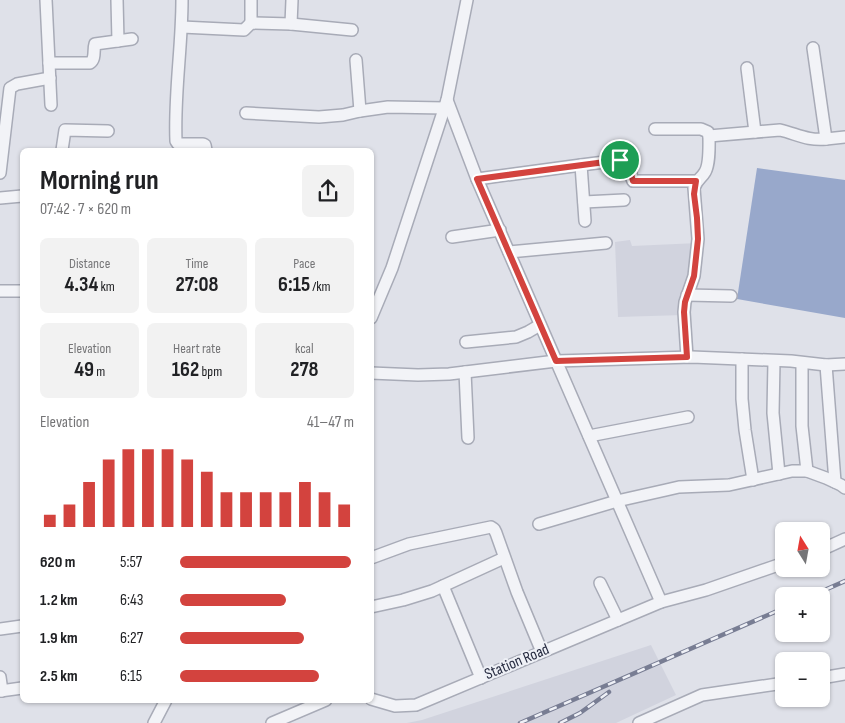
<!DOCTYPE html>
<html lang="en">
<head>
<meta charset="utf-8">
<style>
	:root { --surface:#fff; --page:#f2f2f2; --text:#202124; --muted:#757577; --accent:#d3433e }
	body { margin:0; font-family:"Sofia Sans Condensed",sans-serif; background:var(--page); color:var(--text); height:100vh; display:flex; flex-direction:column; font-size:19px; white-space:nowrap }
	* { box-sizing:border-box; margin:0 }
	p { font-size:16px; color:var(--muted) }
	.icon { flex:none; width:28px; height:28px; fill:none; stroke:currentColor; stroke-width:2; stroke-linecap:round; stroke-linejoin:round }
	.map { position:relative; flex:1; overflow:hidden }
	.side { position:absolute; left:20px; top:148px; width:354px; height:555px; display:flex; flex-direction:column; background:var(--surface); border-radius:8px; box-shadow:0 1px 4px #0004 }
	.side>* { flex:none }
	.needle { width:32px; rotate:349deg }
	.tools { position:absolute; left:775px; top:522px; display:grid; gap:10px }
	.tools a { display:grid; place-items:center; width:55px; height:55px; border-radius:8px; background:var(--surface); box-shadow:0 1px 4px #0004; font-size:25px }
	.pin { position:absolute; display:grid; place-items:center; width:42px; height:42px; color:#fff; margin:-21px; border:2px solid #fff; border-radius:50%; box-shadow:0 1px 5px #0007 }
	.round { display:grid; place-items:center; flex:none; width:52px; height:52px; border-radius:8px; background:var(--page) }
	.headline { display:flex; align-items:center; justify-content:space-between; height:85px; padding:0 20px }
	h1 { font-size:28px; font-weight:700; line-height:38px }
	.stats { display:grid; grid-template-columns:repeat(3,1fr); gap:8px; height:85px; padding:5px 20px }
	.stats div { display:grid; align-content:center; border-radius:8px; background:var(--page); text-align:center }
	.stats b { font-size:21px; font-weight:700 }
	.stats small { font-size:14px; font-weight:400 }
	.stats p { font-size:14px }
	.chart { height:140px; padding:10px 20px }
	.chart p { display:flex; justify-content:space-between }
	.chart svg { width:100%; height:90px; margin-top:5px; stroke:var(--accent); stroke-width:6 }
	ul { padding:0 20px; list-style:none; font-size:16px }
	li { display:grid; grid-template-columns:80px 60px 1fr; align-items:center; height:38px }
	li i { height:12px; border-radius:6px; background:var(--accent) }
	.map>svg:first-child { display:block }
	.built { fill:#d1d3de }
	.water { fill:#98a8cb }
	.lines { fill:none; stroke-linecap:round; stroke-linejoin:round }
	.minor-casing { stroke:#a8abb7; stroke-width:14 }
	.minor { stroke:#f2f3f7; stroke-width:11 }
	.rail-casing { stroke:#787d93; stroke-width:4.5 }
	.rail { stroke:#eef0f6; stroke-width:2.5; stroke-dasharray:8; stroke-linecap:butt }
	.route-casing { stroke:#fff; stroke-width:10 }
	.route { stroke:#d3433e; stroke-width:6 }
	.labels { text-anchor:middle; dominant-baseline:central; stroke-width:4; stroke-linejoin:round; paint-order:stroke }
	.street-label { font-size:16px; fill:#272c41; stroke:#eef0f6 }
</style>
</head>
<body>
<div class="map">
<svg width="845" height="723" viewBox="0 0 845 723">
	<rect width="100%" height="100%" fill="#dfe1e9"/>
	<g class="built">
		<polygon points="630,240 632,246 698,243 683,315 618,317 615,242"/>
		<polygon points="651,645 676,695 616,723 407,723 422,720"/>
	</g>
	<polygon class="water" points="757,168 845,180 845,318 737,299"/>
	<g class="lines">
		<defs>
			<g id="minor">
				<polyline points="46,0 51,105"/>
				<polyline points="117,0 118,41"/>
				<path d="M182,0C182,47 174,94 176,141L178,144H203L205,145L206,150"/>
				<polyline points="251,23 251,0"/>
				<polyline points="291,24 292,0"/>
				<polyline points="182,27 244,30 251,23 291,24 352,30"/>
				<polyline points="356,60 360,111"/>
				<path d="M49,63H90C96,59 93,50 95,44L132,39"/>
				<polyline points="747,68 755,132"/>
				<polyline points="447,100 477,179 661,602"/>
				<polyline points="246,113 319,117 343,115 360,111 388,107 445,108"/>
				<path d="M655,129H701L708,132L709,136C709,145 710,164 705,172C701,179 697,179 694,188L698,239L694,276L685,302L684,312L687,357"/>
				<path d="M709,136L780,130C797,134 808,141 826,139L813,48"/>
				<polyline points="826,139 845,137"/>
				<polyline points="62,150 65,130 108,131"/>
				<polyline points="0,173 10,88 17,84 50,78"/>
				<polyline points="477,179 581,165"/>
				<polyline points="0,198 22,196"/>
				<polyline points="584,202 624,200"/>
				<path d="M585,221L581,165L620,160C635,161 628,172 633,181H696"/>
				<polyline points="452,237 500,230"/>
				<polyline points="509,252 606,243"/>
				<polyline points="0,291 22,291"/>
				<polyline points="687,295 731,296"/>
				<polyline points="371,318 392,268 447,100 467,0"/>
				<polyline points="466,342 516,337 528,332 540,325"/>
				<polyline points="742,359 742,399 745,430 753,480"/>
				<polyline points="774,361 773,413 779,474"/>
				<polyline points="802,363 802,426 807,471"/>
				<polyline points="826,365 835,482"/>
				<polyline points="465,372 468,438"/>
				<polyline points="371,373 418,375 449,374 556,361 692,357 791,361 826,365 845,364"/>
				<polyline points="589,436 688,417"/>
				<polyline points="539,524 617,501 666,490 679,487 729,485 792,471 807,471 826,478 841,485 845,488"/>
				<polyline points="821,550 845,539"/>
				<polyline points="371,558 409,544 491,527 494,529 496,533 517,592 542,652"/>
				<polyline points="600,583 618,620"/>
				<polyline points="443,586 481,678"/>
				<polyline points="371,607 403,600 432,591 504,558"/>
				<polyline points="0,629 22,626"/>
				<polyline points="0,677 2,691"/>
				<polyline points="821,678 845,674"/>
				<polyline points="0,691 22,688"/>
				<polyline points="371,699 395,706 416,705 661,602 706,590 784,563"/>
				<polyline points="154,723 166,700"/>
				<polyline points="272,723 326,700"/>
				<polyline points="639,723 702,695 784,683"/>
			</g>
		</defs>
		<use href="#minor" class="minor-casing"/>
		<use href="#minor" class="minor"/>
		<defs>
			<g id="rail">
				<polyline points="811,596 845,581"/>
				<polyline points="520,723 784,608"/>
				<polyline points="560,723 580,713 609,692"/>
			</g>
		</defs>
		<use href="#rail" class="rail-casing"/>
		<use href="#rail" class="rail"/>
	</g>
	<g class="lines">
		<defs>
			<path id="route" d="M620,160C635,161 629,172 633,181H696L694,194L697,218L698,239L694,276L685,302L684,312L687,357L556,361L477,179Z"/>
		</defs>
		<use href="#route" class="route-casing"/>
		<use href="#route" class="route"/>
	</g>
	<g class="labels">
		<g class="street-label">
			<text transform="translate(517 662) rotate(-23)">Station Road</text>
		</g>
	</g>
</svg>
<div class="tools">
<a><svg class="needle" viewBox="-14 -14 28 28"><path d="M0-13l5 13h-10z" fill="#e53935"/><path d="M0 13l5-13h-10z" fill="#757577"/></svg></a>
<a>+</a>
<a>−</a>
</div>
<div class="pin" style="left:620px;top:160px;background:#1e9e55"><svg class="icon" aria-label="arrive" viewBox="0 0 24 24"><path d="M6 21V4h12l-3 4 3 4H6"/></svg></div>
<section class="side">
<div class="headline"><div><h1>Morning run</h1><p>07:42 · 7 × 620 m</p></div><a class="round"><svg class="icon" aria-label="share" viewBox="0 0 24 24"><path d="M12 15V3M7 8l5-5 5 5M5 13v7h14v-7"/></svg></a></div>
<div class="stats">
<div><p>Distance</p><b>4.34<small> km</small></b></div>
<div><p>Time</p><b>27:08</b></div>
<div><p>Pace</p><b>6:15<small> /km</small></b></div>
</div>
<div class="stats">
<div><p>Elevation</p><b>49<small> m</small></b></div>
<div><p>Heart rate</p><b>162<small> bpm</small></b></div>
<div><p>kcal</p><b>278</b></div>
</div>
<div class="chart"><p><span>Elevation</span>41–47 m</p>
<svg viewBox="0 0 160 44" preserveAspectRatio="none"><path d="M5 44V38M15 44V33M25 44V22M35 44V11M45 44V6M55 44V6M65 44V6M75 44V11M85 44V17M95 44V27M105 44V27M115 44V27M125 44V27M135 44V22M145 44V27M155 44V33"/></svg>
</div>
<ul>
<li><b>620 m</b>5:57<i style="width:98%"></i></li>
<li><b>1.2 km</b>6:43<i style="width:61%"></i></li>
<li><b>1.9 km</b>6:27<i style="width:71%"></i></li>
<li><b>2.5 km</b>6:15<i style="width:80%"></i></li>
</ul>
</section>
</div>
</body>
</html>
